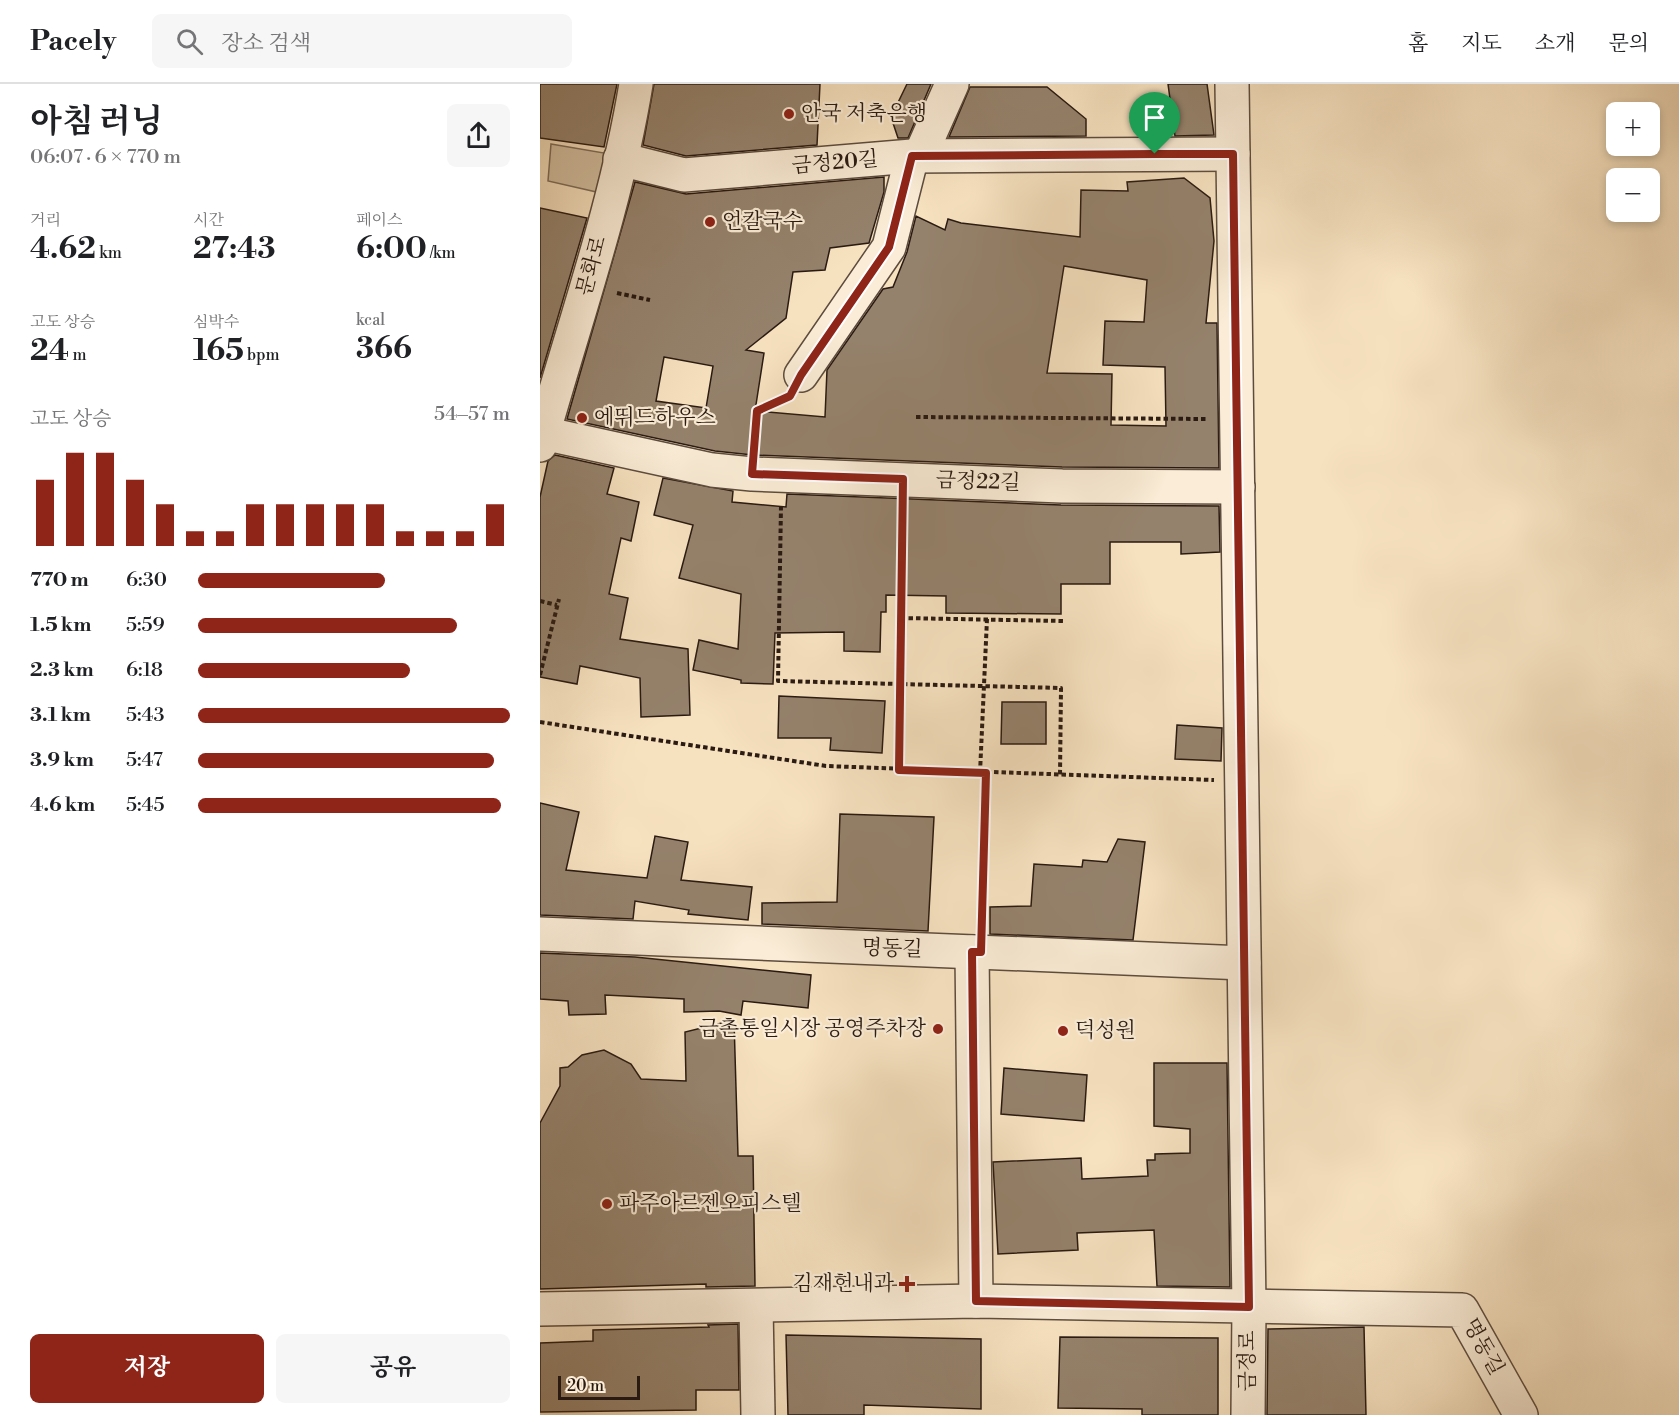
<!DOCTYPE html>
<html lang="ko">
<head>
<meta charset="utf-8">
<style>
	:root { --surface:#fff; --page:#f6f6f6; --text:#202124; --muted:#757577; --line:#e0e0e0; --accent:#8f2418 }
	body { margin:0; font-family:"Libre Bodoni","Noto Serif KR",serif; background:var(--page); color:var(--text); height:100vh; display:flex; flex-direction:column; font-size:22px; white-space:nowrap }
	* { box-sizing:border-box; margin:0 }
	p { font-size:20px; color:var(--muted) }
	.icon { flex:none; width:33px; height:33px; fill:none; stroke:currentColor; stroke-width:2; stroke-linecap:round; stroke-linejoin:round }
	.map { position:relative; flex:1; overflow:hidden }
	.side { display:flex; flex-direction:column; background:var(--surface); width:540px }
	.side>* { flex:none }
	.buttons { position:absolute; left:1066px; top:18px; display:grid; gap:12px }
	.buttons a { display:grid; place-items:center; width:54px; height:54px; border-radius:9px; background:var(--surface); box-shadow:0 3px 9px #0003; font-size:30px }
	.scale { position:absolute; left:18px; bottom:15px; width:82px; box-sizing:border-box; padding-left:6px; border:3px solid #2a1a12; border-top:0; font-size:16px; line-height:21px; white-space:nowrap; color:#2a1a12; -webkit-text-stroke:4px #faecd6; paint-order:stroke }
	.pin { position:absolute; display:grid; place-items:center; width:51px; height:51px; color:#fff; margin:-62px -26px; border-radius:50% 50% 50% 0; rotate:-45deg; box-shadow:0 0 6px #0007 }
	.pin .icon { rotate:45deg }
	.round { display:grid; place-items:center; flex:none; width:63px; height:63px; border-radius:9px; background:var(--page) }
	.overview { display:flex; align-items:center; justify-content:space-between; height:102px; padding:0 30px }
	h1 { font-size:33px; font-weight:700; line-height:45px }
	.stats { display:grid; grid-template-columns:repeat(3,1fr); gap:9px; height:102px; padding:6px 30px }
	.stats div { display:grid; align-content:center }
	.stats b { font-size:30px; font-weight:700 }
	.stats small { font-size:16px; font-weight:400 }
	.stats p { font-size:16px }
	.chart { height:168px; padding:12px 30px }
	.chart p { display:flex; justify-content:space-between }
	.chart svg { width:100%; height:108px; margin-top:6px; stroke:var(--accent); stroke-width:6 }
	.button { display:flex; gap:12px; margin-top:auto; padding:12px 30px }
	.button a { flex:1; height:69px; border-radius:9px; background:var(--accent); color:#fff; font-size:24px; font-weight:700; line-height:69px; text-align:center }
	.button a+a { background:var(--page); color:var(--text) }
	ul { padding:0 30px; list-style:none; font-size:20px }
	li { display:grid; grid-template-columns:96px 72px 1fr; align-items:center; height:45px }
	li i { height:15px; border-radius:8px; background:var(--accent) }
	header { display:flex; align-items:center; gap:36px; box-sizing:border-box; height:84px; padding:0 30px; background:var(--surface); border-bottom:2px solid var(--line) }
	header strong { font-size:28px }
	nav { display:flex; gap:33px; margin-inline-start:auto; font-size:21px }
	.search { width:420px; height:54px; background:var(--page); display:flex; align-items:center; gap:15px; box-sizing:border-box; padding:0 21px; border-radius:9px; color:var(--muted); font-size:22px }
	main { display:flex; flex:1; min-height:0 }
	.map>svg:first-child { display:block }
	.green { fill:#d4c0a2; stroke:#7f6d5a; stroke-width:1.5 }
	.building { fill:#95826c; stroke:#2a1a12; stroke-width:1.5; fill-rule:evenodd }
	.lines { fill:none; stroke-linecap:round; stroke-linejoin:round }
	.street-casing { stroke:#5d4c3e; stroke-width:36 }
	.path { stroke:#2a1a12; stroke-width:4; stroke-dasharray:4.5 3; stroke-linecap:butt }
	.street { stroke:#faecd6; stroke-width:33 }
	.route-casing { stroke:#fff; stroke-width:12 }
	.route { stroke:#8f2418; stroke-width:8 }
	.poi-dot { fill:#8f2418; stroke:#faecd6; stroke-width:2 }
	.labels { text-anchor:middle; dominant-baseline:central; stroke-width:4.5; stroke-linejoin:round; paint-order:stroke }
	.poi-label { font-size:21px; fill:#2a1a12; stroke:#faecd6; text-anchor:start }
	.street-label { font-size:21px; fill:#2a1a12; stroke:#faecd6 }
</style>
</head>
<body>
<header>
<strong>Pacely</strong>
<div class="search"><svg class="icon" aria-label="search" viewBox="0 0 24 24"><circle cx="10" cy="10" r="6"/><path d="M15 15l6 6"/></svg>장소 검색</div>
<nav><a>홈</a><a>지도</a><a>소개</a><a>문의</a></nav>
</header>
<main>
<section class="side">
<div class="overview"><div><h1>아침 러닝</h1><p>06:07 · 6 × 770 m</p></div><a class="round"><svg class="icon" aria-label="share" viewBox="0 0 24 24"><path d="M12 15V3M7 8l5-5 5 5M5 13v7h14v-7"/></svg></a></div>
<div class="stats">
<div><p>거리</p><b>4.62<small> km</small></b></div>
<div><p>시간</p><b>27:43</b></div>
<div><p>페이스</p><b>6:00<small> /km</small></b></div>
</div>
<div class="stats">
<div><p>고도 상승</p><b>24<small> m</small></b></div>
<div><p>심박수</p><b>165<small> bpm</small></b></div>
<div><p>kcal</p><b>366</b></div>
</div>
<div class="chart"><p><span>고도 상승</span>54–57 m</p>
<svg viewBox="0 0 160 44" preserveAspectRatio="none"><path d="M5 44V17M15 44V6M25 44V6M35 44V17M45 44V27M55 44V38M65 44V38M75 44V27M85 44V27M95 44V27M105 44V27M115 44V27M125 44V38M135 44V38M145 44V38M155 44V27"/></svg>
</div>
<ul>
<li><b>770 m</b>6:30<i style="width:60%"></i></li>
<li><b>1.5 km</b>5:59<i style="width:83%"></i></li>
<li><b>2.3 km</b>6:18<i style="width:68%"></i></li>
<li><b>3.1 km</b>5:43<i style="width:100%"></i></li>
<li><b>3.9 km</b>5:47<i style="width:95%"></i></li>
<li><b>4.6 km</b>5:45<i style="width:97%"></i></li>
</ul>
<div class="button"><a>저장</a><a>공유</a></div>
</section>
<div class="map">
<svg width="1139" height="1331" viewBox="0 0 1139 1331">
	<rect width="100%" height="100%" fill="#f7e2c0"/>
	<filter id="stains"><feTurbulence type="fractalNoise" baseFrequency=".00333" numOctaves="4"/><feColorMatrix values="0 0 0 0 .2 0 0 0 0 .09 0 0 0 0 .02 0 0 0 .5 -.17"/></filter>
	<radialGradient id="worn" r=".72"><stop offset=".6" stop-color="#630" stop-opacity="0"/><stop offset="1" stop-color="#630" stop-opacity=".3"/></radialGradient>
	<polygon class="green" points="11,60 70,70 61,109 8,97"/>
	<g class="building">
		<polygon points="0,0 77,0 64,63 0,54"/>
		<polygon points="114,0 280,0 277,61 146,72 103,61"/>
		<polygon points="367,0 391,0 368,54 358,54 351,33"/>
		<polygon points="628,0 667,0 674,51 635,52"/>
		<polygon points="430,3 507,3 546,35 546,52 409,53"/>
		<path d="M344,93V108L329,159L290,164L285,186L253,188L246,234L206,266L224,269L215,327L285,333L287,286L343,205L353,203L367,168L376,132L405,146L408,135L421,139L540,153L541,106L588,107L587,98L644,94L670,114L674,157L666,239H677L679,384L522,383L213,371L175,367L27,335L95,98L146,110ZM524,182L607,196L604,238L565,237L563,281L625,283L626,342L571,341L572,290L507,289ZM124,273L173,282L166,324L116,317Z"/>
		<polygon points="0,124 47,134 0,294"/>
		<polygon points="15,371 74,384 67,410 99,418 91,457 81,454 69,510 88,514 80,555 148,565 150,631 101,633 100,594 40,582 37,600 0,593 0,413 8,377"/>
		<polygon points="123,394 193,407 192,418 246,423 247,410 521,421 679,422 680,468 641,470 641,458 570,458 570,500 521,500 521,530 406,529 406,512 346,511 346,528 341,528 340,568 304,567 304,548 235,549 233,600 201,599 201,596 153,586 159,556 198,565 201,510 139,494 153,441 114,431"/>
		<polygon points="239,612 345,617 342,669 290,666 291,654 238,654"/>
		<polygon points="462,618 506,618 506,660 461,660"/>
		<polygon points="637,641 682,644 681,677 635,675"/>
		<polygon points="0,719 39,728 26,786 107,794 115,752 148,758 141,796 212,803 208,836 148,830 149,826 95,817 93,835 0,831"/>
		<polygon points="300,730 394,733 388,847 222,840 222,819 297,818"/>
		<polygon points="578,755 605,758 593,856 450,850 450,823 491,822 494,780 542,783 543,776 567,778"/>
		<polygon points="0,869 95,873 271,891 268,924 203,917 201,931 179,927 144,928 144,915 65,911 66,930 29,931 28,917 0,915"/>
		<polygon points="194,936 198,1072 213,1072 215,1202 166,1203 166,1200 0,1205 0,1039 20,1002 20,984 28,983 42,971 64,966 91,980 101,995 146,997 145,948"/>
		<polygon points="614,979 687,979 690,1203 617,1202 614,1146 537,1149 538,1166 458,1170 453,1078 541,1074 542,1095 608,1092 607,1076 615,1076 615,1070 650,1069 650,1045 614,1042"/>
		<polygon points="464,984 547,991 544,1037 461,1030"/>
		<polygon points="198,1240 199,1306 156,1306 156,1326 0,1328 0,1259 53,1257 53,1246 169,1243 168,1241"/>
		<polygon points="824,1243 826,1331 727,1331 728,1245"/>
		<polygon points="246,1251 441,1255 441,1325 324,1321 324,1331 248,1331"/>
		<polygon points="520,1253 678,1254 678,1331 602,1331 602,1325 518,1324"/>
	</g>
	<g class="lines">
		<defs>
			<g id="street">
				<polyline points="692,0 709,1223 708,1331"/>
				<polyline points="380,72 412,0"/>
				<polyline points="80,75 144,91 372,72 693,70"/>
				<polyline points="261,291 349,163 372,72"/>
				<polyline points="3,349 172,386 212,390 522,402 698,403"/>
				<path d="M0,361C33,242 76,123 96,0"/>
				<polyline points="0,850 704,879"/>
				<polyline points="432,868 436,1217"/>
				<polyline points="216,1222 218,1331"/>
				<polyline points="0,1225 436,1217 922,1226 981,1331"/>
			</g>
		</defs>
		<use href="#street" class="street-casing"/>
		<g class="path">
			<polyline points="77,209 110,216"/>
			<polyline points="376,333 666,335"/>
			<polyline points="214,362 217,327 244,315"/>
			<polyline points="241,422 238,597 521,604 520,691"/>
			<polyline points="0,517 17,521"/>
			<polyline points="361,534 523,537"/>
			<polyline points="0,591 19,515"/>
			<polyline points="0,638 286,682 674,696"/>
			<polyline points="359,686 363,426"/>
			<polyline points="440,689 447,535"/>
			<polyline points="442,838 446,689"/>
		</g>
		<use href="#street" class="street"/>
	</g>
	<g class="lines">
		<defs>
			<polygon id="route" points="615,70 693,70 709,1223 436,1217 432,868 441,868 446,689 359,686 363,395 212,390 217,327 250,312 261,291 349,163 372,72"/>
		</defs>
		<use href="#route" class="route-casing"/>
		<use href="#route" class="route"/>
	</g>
	<g class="poi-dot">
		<circle cx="249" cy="30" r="6"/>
		<circle cx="170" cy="138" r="6"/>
		<circle cx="42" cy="334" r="6"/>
		<circle cx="398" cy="945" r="6"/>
		<circle cx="523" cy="947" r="6"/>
		<circle cx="67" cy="1120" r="6"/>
		<path d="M364 1191h6v6h6v6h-6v6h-6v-6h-6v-6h6z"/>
	</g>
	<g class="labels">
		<g class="poi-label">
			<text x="261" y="30">안국 저축은행</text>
			<text x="182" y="138">언칼국수</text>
			<text x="54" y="334">에뛰드하우스</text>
			<text x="386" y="945" text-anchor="end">금촌통일시장 공영주차장</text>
			<text x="535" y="947">덕성원</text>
			<text x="79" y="1120">파주아르젠오피스텔</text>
			<text x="354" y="1200" text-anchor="end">김재헌내과</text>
		</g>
		<g class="street-label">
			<text transform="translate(295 79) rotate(-5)">금정20길</text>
			<text transform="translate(52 182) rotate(-75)">문화로</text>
			<text transform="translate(438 398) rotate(2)">금정22길</text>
			<text transform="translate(352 865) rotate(2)">명동길</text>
			<text transform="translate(943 1263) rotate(61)">명동길</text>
			<text transform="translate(708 1277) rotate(-90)">금정로</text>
		</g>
	</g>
	<rect width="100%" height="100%" filter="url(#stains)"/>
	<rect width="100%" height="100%" fill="url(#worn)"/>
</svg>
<div class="buttons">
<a>+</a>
<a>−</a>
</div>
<div class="scale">20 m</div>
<div class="pin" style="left:615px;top:70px;background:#1e9e55"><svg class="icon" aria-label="arrive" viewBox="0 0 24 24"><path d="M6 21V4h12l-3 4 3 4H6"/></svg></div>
</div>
</main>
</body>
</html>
